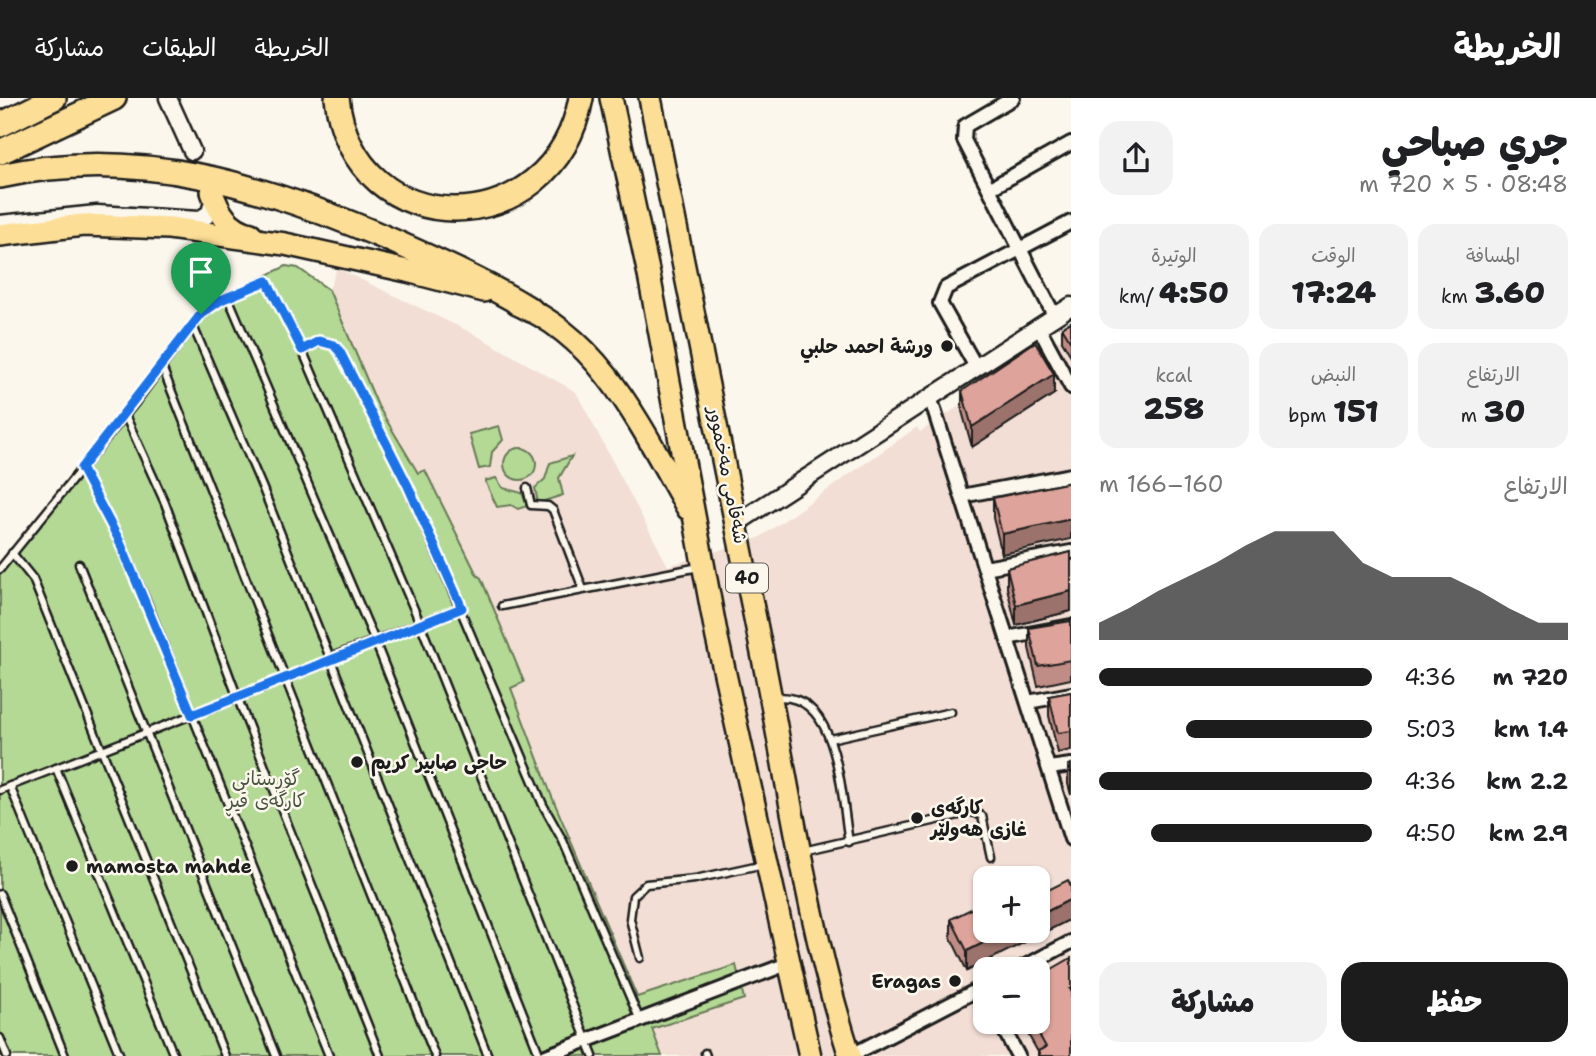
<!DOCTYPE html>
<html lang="ar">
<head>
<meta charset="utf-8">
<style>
	:root { --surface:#fff; --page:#f2f2f2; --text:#202124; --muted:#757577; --accent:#1c1c1c }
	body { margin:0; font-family:"Shantell Sans","Playpen Sans Arabic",sans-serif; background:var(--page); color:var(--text); direction:rtl; height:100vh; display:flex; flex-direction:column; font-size:26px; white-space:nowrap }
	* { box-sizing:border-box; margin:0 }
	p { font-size:23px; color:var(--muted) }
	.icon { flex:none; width:38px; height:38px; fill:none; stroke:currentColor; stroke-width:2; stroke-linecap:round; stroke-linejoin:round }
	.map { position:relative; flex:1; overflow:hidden; direction:ltr }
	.details { display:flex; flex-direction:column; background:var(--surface); width:525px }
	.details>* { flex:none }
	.tools { position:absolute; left:973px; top:768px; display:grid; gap:14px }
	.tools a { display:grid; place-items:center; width:77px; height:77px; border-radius:14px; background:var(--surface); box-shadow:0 2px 5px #0004; font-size:35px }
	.pin { position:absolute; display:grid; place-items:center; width:60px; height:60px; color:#fff; margin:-72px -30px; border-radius:50% 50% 50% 0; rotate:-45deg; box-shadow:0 0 7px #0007 }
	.pin .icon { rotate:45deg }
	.round { display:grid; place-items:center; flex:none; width:74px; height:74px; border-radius:21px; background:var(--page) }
	.overview { display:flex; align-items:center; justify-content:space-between; height:119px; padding:0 28px }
	h1 { font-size:38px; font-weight:800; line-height:52px }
	.figures { display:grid; grid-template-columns:repeat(3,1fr); gap:10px; height:119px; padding:7px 28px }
	.figures div { display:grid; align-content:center; border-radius:18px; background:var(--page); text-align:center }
	.figures b { font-size:30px; font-weight:800 }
	.figures small { font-size:19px; font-weight:400 }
	.figures p { font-size:19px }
	.chart { height:196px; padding:14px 28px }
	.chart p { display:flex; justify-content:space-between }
	.chart svg { width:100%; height:126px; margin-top:7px; fill:var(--accent); opacity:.7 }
	.cta { display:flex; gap:14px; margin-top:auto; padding:14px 28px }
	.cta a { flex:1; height:80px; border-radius:21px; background:var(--accent); color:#fff; font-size:28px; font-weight:800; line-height:80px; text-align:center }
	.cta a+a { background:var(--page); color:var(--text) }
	ul { padding:0 28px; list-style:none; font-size:23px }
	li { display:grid; grid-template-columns:112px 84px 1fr; align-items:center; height:52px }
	li i { height:18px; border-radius:9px; background:var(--accent) }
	header { display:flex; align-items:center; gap:42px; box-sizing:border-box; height:98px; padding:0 35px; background:var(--accent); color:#fff }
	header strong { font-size:33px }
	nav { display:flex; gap:38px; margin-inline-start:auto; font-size:24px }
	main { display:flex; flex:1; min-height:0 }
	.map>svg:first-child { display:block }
	.built { fill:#f2ded4; fill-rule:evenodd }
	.green { fill:#b3d995; stroke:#687a58; stroke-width:2 }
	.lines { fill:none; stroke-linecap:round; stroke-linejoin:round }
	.service-casing { stroke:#1c1c1c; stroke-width:11 }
	.minor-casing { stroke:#1c1c1c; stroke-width:18 }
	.tertiary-casing { stroke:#1c1c1c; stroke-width:21 }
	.trunk-casing { stroke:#1c1c1c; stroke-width:26 }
	.motorway-casing { stroke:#1c1c1c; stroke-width:28 }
	.service { stroke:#fbf7ec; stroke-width:6 }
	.minor { stroke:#fbf7ec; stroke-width:12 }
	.tertiary { stroke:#fbf7ec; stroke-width:16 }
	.trunk { stroke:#fcde96; stroke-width:21 }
	.motorway { stroke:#fcde96; stroke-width:23 }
	.wall { fill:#bf8d85; stroke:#1c1c1c; stroke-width:2 }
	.shaded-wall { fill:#9b736c; stroke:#1c1c1c; stroke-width:2 }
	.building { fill:#dea49b; stroke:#1c1c1c; stroke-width:2 }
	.route-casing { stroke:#fff; stroke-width:14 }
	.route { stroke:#1a73e8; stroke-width:9 }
	.poi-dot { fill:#1c1c1c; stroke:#fbf7ec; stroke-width:2.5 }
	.labels { text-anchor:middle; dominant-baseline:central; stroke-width:5; stroke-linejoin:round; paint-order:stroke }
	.shield { fill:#fbf7ec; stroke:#5f5e5a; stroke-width:2 }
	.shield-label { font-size:18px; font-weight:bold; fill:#1c1c1c }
	.poi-label { font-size:19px; font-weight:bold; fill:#1c1c1c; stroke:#fbf7ec; text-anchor:start }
	.street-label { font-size:19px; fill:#1c1c1c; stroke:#fbf7ec }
	.park-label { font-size:19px; fill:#495540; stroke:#fbf7ec }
</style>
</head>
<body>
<header>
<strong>الخريطة</strong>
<nav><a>الخريطة</a><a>الطبقات</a><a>مشاركة</a></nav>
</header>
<main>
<section class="details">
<div class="overview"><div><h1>جري صباحي</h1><p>08:48 · 5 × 720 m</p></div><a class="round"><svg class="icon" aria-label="share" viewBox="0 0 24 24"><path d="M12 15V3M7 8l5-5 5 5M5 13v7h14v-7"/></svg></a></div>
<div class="figures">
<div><p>المسافة</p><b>3.60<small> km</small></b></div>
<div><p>الوقت</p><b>17:24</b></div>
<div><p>الوتيرة</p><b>4:50<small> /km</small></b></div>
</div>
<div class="figures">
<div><p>الارتفاع</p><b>30<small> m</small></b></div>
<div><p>النبض</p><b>151<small> bpm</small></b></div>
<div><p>kcal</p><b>258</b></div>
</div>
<div class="chart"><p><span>الارتفاع</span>160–166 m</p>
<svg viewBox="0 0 160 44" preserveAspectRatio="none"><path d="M0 44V38L10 33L20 27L30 22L40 17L50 11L60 6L70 6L80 6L90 17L100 22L110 22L120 22L130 27L140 33L150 38L160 38V44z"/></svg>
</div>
<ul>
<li><b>720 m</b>4:36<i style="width:100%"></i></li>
<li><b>1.4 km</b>5:03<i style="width:68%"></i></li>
<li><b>2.2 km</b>4:36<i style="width:100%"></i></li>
<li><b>2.9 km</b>4:50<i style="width:81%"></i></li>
</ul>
<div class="cta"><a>حفظ</a><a>مشاركة</a></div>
</section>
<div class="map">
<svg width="1071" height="958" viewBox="0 0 1071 958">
	<rect width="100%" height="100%" fill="#fbf7ec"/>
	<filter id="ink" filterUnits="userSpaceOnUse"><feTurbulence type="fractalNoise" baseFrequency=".0143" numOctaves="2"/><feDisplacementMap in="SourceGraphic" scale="14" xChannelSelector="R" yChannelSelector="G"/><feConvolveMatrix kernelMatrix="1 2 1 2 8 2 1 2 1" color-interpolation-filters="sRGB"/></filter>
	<g filter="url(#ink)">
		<path class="built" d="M337,170L474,236L576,294L668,468L759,440L917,329L920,334L1071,234V958H662L652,932L744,901L736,867L637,900L552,699L511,589L523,584L481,480L477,478L425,372L418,376L378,308L329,192ZM985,780H1038V833H985ZM985,872H1038V924H985Z"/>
		<g class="green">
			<polygon points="286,168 298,170 329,192 378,308 418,375 425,372 477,477 481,480 524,584 511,590 552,699 637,899 736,867 744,901 652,931 662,958 0,958 0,467 199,213 208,206"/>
			<polygon points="499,328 503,342 492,354 490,369 479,371 469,336"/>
			<circle cx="520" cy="366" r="16"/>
			<polygon points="572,358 559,380 563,397 538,405 535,390 545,381 550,365"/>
			<polygon points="496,380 503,390 522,395 527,408 518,411 511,407 497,409 485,383"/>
		</g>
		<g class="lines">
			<defs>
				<g id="service">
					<polyline points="228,199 375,543 540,958"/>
					<polyline points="193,228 263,391 488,958"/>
					<path d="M302,252C318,244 326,239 340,254L408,388L543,707L563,743L639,920"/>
					<polyline points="162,269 435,958"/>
					<polyline points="125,317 165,405 243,614 380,958"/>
					<polyline points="81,370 119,442 148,507 329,958"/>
					<polyline points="527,390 531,407 548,408 553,412 583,491"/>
					<polyline points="12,455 33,481 225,958"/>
					<polyline points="79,466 276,958"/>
					<polyline points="0,471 135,305 201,216 221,202 267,183 300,247 420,525 593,958"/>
					<polyline points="502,508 699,469"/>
					<polyline points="329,560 462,510"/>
					<path d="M773,600C839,589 841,698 849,744"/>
					<polyline points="830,641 951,614"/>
					<polyline points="56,670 174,958"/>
					<polyline points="10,688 120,958"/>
					<polyline points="0,692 330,563"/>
					<polyline points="803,753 972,714 982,718 991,759"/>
					<polyline points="0,796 65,958"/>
					<polyline points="640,860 630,821 633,798 646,786 695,781 764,766"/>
					<polyline points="0,940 7,958"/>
					<polyline points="705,955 706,958"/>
				</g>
				<g id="minor">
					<polyline points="1013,0 965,28 964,42 1054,217"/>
					<polyline points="991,90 1071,45"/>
					<polyline points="1038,228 1071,289"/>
					<polyline points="976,269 940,205 946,190 1071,124"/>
					<polyline points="930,299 1071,741"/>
					<polyline points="962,398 1071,377"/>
					<polyline points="985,470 1071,454"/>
					<polyline points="1007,540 1071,528"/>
					<polyline points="1028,604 1071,596"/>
					<polyline points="1049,670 1071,667"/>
					<polyline points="1018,872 1071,844"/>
					<polyline points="1000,924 1018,958"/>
					<polyline points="546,958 787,866"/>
					<polyline points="850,958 985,888"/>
				</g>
				<g id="tertiary">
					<polyline points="168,0 192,53"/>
					<polyline points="0,126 97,116 199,122 210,115 214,99"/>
					<polyline points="737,425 1071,208"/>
				</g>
				<g id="trunk">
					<polyline points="611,0 649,177 717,540 810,958"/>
					<path d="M650,0C687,189 727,377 764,565C790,696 809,831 850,958"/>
					<path d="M212,94C219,115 229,131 251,136"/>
					<polyline points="0,137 83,127 169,130 285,146 407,173 484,193"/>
					<path d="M517,206C603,241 644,335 688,411"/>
				</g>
				<g id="motorway">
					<path d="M337,0C354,149 554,147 581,0"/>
					<polyline points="0,27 54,0"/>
					<polyline points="0,54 114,0"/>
					<path d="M0,78C139,47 266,88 393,143C440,164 487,185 531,212"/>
				</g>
			</defs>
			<use href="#service" class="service-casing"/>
			<use href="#minor" class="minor-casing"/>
			<use href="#tertiary" class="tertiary-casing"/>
			<use href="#trunk" class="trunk-casing"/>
			<use href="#motorway" class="motorway-casing"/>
			<use href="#service" class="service"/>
			<use href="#minor" class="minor"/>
			<use href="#tertiary" class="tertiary"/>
			<use href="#trunk" class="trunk"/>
			<use href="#motorway" class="motorway"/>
		</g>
		<g class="wall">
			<polygon points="1071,224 1071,258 1062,243 1062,229"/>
			<polygon points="962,293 1054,296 972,349 962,313"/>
			<polygon points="1071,384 1002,456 993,420 993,400"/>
			<polygon points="1071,454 1071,513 1016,527 1007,490 1007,470"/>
			<polygon points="1071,523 1071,581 1038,588 1029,550 1029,530"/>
			<polygon points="1071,594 1071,652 1058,655 1049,618 1049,598"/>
			<polygon points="1071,666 1071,697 1068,686 1068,667"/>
			<polygon points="1071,788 1071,821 967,873 951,840 951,821 985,833"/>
			<polygon points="1021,924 1038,924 1071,958 1038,958 1038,954"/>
		</g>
		<g class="shaded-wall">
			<polygon points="1054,276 1054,296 972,349 972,329"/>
			<polygon points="1071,421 1071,441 1002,456 1002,436"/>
			<polygon points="1071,493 1071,513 1016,527 1016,507"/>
			<polygon points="1071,801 1071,821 967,873 967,853 1007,833 1038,833 1038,818"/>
		</g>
		<g class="building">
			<polygon points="1071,224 1071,244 1062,229"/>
			<polygon points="1035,244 1054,276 972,329 962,293"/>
			<polygon points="1071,384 1071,421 1002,436 993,400"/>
			<polygon points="1071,454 1071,493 1016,507 1007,470"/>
			<polygon points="1071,523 1071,562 1038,568 1029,530"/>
			<polygon points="1071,594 1071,633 1058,635 1049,598"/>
			<polygon points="1068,782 1071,788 1071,801 1038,818 1038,797"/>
			<polygon points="985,804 985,833 1007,833 967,853 951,821"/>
			<polygon points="1071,860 1071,891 1070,891 1071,892 1071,958 1040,958 1038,953 1046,949 1032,924 1038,924 1038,879"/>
		</g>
	</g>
	<g class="lines" filter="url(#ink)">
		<defs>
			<polygon id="route" points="267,183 302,252 319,243 334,247 340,254 408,388 462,510 192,617 119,442 81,370 201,216 221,202"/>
		</defs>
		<use href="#route" class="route-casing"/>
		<use href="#route" class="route"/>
	</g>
	<g class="poi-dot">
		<circle cx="947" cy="248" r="7"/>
		<circle cx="357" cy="664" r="7"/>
		<circle cx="917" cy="720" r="7"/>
		<circle cx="72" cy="768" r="7"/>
		<circle cx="955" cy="883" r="7"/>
	</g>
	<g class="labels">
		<rect class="shield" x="726" y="465.5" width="42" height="29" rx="5"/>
		<g class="shield-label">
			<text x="747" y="480">40</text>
		</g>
		<g class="poi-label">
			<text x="933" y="248" text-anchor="end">ورشة احمد حلبي</text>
			<text x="371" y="664">حاجی صابیر کریم</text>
			<text x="931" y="709">کارگەی<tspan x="931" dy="22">غازی هەولێر</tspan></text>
			<text x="86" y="768">mamosta mahde</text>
			<text x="941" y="883" text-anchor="end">Eragas</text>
		</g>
		<g class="street-label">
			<text transform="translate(728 377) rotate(79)">شەقامی مەخموور</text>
		</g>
		<g class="park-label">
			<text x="266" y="680">گۆڕستانی<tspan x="266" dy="22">کارگەی قیڕ</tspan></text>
		</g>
	</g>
</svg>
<div class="tools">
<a>+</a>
<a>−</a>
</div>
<div class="pin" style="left:201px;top:216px;background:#1e9e55"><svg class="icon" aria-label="arrive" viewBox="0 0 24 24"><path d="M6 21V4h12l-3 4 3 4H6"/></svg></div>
</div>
</main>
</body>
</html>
